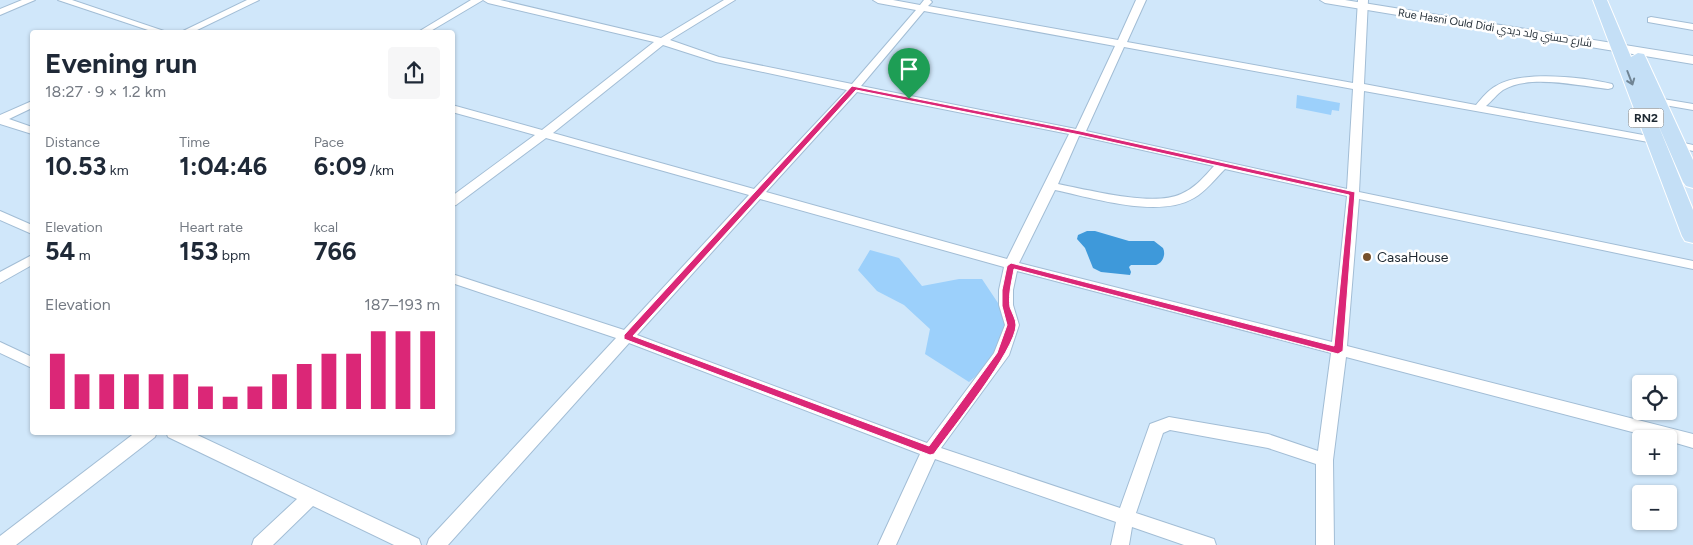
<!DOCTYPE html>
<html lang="en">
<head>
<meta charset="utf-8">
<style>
	:root { --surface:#fff; --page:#f6f6f7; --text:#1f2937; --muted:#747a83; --accent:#db2777 }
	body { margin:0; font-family:Figtree,Cairo,sans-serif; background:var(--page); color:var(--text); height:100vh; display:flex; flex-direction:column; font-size:19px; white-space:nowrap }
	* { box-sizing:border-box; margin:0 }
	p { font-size:16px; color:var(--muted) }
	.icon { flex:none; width:28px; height:28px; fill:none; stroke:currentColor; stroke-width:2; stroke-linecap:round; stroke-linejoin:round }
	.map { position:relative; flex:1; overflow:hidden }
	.side { position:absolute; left:30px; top:30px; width:425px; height:405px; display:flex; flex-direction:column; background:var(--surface); border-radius:5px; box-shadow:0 1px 4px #0004 }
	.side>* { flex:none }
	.controls { position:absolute; left:1632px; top:375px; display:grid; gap:10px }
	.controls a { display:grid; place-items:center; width:45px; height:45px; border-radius:5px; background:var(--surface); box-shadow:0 1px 4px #0004; font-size:25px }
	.pin { position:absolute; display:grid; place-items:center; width:42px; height:42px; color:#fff; margin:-51px -21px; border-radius:50% 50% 50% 0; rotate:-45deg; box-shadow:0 0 5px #0007 }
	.pin .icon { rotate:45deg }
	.round { display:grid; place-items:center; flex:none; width:52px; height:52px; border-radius:5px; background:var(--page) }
	.summary { display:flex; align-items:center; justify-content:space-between; height:85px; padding:0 15px }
	h1 { font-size:28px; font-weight:700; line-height:38px }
	.figures { display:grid; grid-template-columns:repeat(3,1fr); gap:8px; height:85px; padding:5px 15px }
	.figures div { display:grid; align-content:center }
	.figures b { font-size:25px; font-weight:700 }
	.figures small { font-size:14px; font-weight:400 }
	.figures p { font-size:14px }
	.chart { height:140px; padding:10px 15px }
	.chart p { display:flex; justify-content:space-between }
	.chart svg { width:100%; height:90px; margin-top:5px; stroke:var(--accent); stroke-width:6 }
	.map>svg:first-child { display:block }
	.green { fill:#9cd0fb }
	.water { fill:#3e99da }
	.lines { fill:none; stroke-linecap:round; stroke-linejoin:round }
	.minor-casing { stroke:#a2bdd5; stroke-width:2 }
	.tertiary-casing { stroke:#a2bdd5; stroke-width:2 }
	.trunk-casing { stroke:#fff; stroke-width:2 }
	.minor { fill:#fff; fill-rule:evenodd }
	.tertiary { fill:#fff; fill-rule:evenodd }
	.trunk { fill:#c4dff6; fill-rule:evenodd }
	.oneway { stroke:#708494 }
	.route { fill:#db2777; stroke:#fff; fill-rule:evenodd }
	.poi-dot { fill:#76502c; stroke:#fff; stroke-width:2 }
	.labels { text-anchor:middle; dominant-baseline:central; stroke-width:5; stroke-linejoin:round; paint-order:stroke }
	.far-street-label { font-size:11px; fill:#1d2831; stroke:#fff }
	.shield { fill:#fff; stroke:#61686f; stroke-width:1 }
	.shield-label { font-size:12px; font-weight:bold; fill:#1d2831 }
	.poi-label { font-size:14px; fill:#1d2831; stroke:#fff; text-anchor:start }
</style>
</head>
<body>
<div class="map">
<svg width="1693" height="545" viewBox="0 0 1693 545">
	<rect width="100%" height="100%" fill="#d0e7fa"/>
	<g class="green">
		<polygon points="1297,95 1340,103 1339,111 1332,110 1331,115 1296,108"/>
		<polygon points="870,250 899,258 922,286 959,279 982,279 1004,312 1004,339 989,365 969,382 925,354 930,329 904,305 877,291 858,270"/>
	</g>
	<path class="water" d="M1087,231H1095L1129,241H1154L1163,248C1166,254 1163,263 1156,265H1131L1129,267L1131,272L1130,275L1101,272L1093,268L1085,248L1077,239L1078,235Z"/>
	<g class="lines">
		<defs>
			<g id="minor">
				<polygon points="22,0 35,0 0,15 0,9"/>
				<polygon points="58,0 72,0 167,32 154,32"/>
				<polygon points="247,0 259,0 193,32 181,32"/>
				<polygon points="471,0 483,0 429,32 418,32"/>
				<path d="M483,0H500L661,38L724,0H735L670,40L719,57L852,84L916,10L878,3L873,0H893L920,5L924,0H930L932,2L928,6L1118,40L1136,0H1146L1127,42L1353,83L1358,0H1368L1364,84L1476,105C1482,98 1488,90 1496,86C1521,70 1584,77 1612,84L1613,86L1612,88L1608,89C1579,86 1529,74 1503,90C1497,94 1492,101 1486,106L1654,137L1660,140L1658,142L1654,143L1364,91L1359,192L1693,261V269L1359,199L1347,346L1693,434V448L1669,441V439H1659L1346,357L1333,460L1334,545H1316V464L1268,448L1170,430L1163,433L1136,513L1214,539L1216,545H1184L1132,527L1129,545H1111L1116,522L935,459L896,545H878L920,454L629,343L448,545H427L429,539L616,338L452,283V274L624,330L749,195L546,138L456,205L452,206V196L535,135L452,112V105L542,130L654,42L488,3ZM924,11L1115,46L1076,129L861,86ZM663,45L716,62L847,90L754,189L553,133ZM1124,47L1353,89L1347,189L1086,131ZM857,92L1069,134L1007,259L766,192ZM1079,136H1080L1214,166C1204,177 1195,188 1181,194C1153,207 1089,190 1058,184ZM1225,169L1347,196L1332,342L1019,263L1055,190C1093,198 1159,219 1194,198C1206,191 1215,179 1225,169ZM760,199L1004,267L999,290V305L1005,325L994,353L927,443L637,335ZM1017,271L1331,353L1318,451L1268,434L1169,417L1150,424L1120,508L941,448L1009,355L1019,325L1013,305V290Z"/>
				<polygon points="1651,17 1693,24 1693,30 1648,22 1648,18"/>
				<polygon points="1657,98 1693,104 1693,110 1653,103 1652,101 1653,99"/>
				<polygon points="32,101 32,108 9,119 32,127 32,134 0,124 0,115"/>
				<polygon points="1675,141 1693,145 1693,151 1671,146 1669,144"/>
				<polygon points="0,211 32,225 32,234 0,220"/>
				<polygon points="32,255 32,265 0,283 0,272"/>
				<polygon points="0,342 32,357 32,368 0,353"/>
				<polygon points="136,432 157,432 155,437 16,545 0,545 0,536"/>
				<polygon points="166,432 191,432 419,539 421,545 394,545 313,506 273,545 252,545 254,539 297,499 168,437"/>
			</g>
			<polygon id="tertiary" points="1320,0 1345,0 1693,56 1693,64 1325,3"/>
			<polygon id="trunk" points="1593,0 1607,0 1631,57 1638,53 1644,54 1646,58 1693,160 1693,188 1686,186 1683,182 1657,122 1693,210 1693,243 1685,241 1682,236"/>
		</defs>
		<use href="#minor" class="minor-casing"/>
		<use href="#tertiary" class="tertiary-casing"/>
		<use href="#trunk" class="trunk-casing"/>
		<use href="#minor" class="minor"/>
		<use href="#tertiary" class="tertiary"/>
		<use href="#trunk" class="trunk"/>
	</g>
	<defs><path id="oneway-shaft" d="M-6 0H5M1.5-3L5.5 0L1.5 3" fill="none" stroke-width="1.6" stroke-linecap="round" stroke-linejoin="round" transform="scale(1.25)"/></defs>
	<use class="oneway" href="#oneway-shaft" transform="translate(1630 78) rotate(69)"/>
	<path class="route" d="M852,86L1080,131L1355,192L1343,351L1338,354L1014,269C1012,281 1008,295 1010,307C1012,313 1016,319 1016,325C1016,350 951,430 934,454L930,455L624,339V335ZM856,90L1080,135L1349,195L1334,346L1011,263L1007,266L1002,290V306L1007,325L997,353L929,446L633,336Z"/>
	<circle class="poi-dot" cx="1367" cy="257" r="5"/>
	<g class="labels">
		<g class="far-street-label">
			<text transform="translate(1495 28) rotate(9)">Rue Hasni Ould Didi شارع حسني ولد ديدي</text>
		</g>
		<rect class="shield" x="1628.5" y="108.5" width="35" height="19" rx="4"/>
		<g class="shield-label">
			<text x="1646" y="118">RN2</text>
		</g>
		<g class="poi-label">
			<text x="1377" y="257">CasaHouse</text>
		</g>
	</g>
</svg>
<div class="controls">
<a><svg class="icon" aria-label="locate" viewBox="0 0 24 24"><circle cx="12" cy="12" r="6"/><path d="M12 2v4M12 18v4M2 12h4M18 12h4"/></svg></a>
<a>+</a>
<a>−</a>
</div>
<div class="pin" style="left:909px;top:99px;background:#1e9e55"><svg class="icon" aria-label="arrive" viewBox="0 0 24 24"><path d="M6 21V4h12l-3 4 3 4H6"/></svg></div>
<section class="side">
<div class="summary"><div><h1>Evening run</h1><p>18:27 · 9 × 1.2 km</p></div><a class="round"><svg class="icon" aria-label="share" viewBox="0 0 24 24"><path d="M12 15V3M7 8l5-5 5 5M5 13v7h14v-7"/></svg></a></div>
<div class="figures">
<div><p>Distance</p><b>10.53<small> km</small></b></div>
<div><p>Time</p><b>1:04:46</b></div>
<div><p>Pace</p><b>6:09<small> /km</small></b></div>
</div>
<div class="figures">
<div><p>Elevation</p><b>54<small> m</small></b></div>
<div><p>Heart rate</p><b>153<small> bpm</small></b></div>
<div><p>kcal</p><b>766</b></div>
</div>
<div class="chart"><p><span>Elevation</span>187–193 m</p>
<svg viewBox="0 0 160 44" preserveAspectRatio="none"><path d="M5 44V17M15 44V27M25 44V27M35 44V27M45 44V27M55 44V27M65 44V33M75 44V38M85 44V33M95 44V27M105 44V22M115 44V17M125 44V17M135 44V6M145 44V6M155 44V6"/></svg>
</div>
</section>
</div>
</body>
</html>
